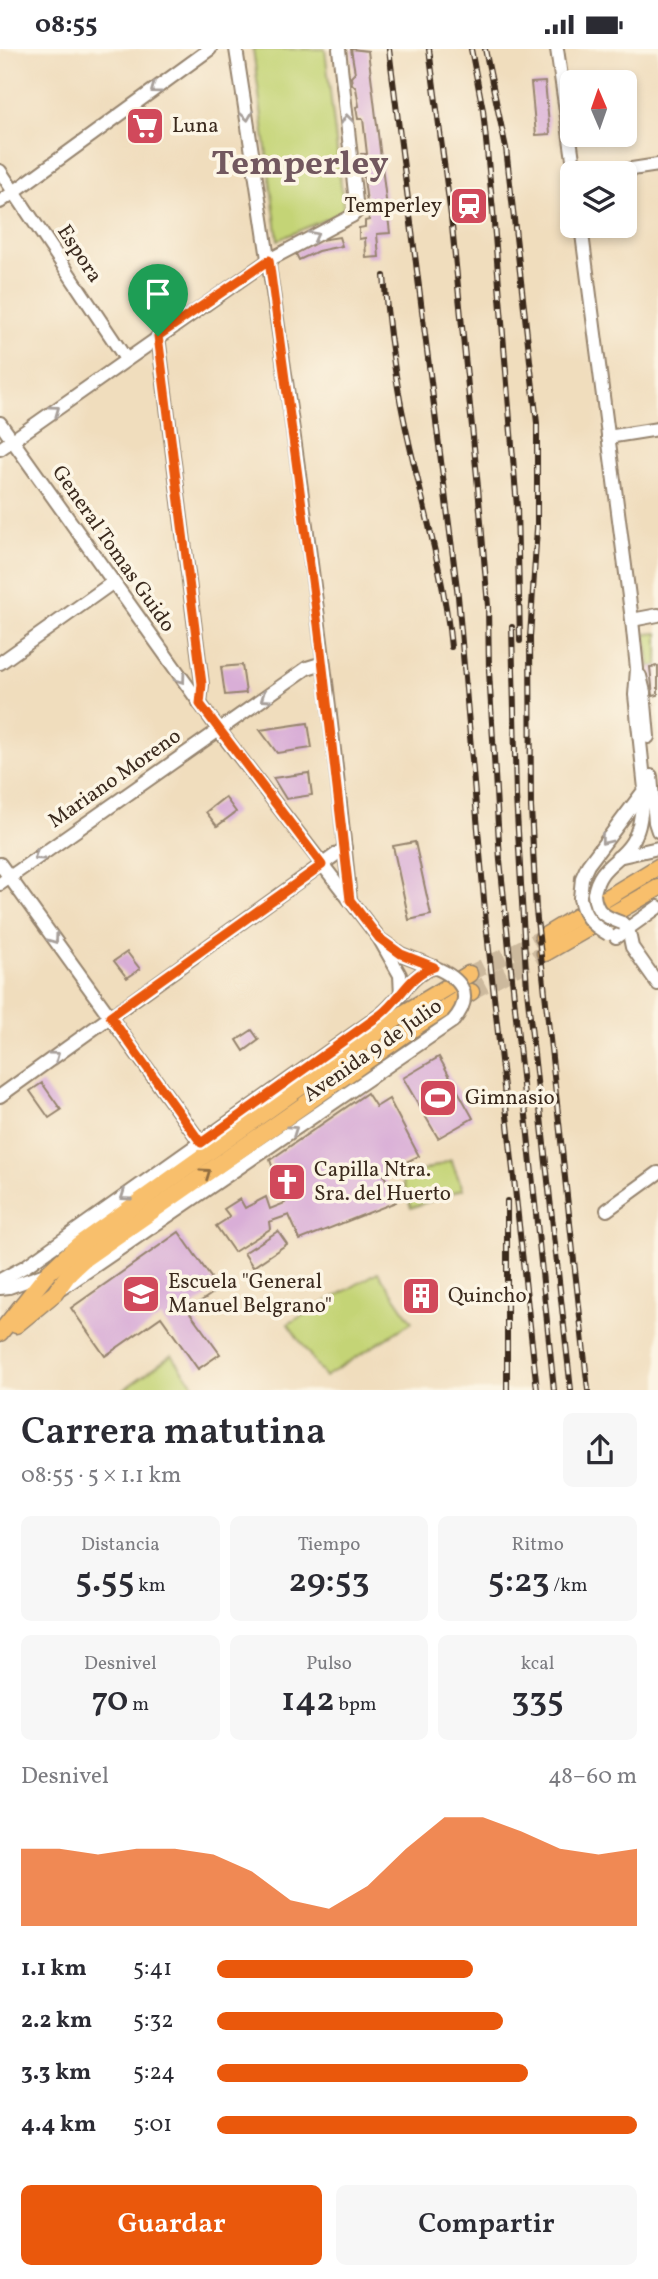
<!DOCTYPE html>
<html lang="es">
<head>
<meta charset="utf-8">
<style>
	:root { --surface:#fff; --page:#f7f7f7; --text:#2b2b33; --muted:#7c7c81; --accent:#ea580c }
	body { margin:0; font-family:Vollkorn,serif; background:var(--page); color:var(--text); height:100vh; display:flex; flex-direction:column; font-size:26px; white-space:nowrap }
	* { box-sizing:border-box; margin:0 }
	p { font-size:23px; color:var(--muted) }
	.icon { flex:none; width:38px; height:38px; fill:none; stroke:currentColor; stroke-width:2; stroke-linecap:round; stroke-linejoin:round }
	.map { position:relative; height:1341px; overflow:hidden }
	.sheet { display:flex; flex-direction:column; background:var(--surface); flex:1 }
	.sheet>* { flex:none }
	.needle { width:46px; rotate:358deg }
	.tools { position:absolute; left:560px; top:21px; display:grid; gap:14px }
	.tools a { display:grid; place-items:center; width:77px; height:77px; border-radius:10px; background:var(--surface); box-shadow:0 4px 10px #0003; font-size:35px }
	.pin { position:absolute; display:grid; place-items:center; width:60px; height:60px; color:#fff; margin:-72px -30px; border-radius:50% 50% 50% 0; rotate:-45deg; box-shadow:0 0 7px #0007 }
	.pin .icon { rotate:45deg }
	.round { display:grid; place-items:center; flex:none; width:74px; height:74px; border-radius:10px; background:var(--page) }
	.overview { display:flex; align-items:center; justify-content:space-between; height:119px; padding:0 21px }
	h1 { font-size:38px; font-weight:600; line-height:52px }
	.figures { display:grid; grid-template-columns:repeat(3,1fr); gap:10px; height:119px; padding:7px 21px }
	.figures div { display:grid; align-content:center; border-radius:10px; background:var(--page); text-align:center }
	.figures b { font-size:35px; font-weight:600 }
	.figures small { font-size:19px; font-weight:400 }
	.figures p { font-size:19px }
	.chart { height:196px; padding:14px 21px }
	.chart p { display:flex; justify-content:space-between }
	.chart svg { width:100%; height:126px; margin-top:7px; fill:var(--accent); opacity:.7 }
	.button { display:flex; gap:14px; margin-top:auto; padding:14px 21px }
	.button a { flex:1; height:80px; border-radius:10px; background:var(--accent); color:#fff; font-size:28px; font-weight:600; line-height:80px; text-align:center }
	.button a+a { background:var(--page); color:var(--text) }
	ul { padding:0 21px; list-style:none; font-size:23px }
	li { display:grid; grid-template-columns:112px 84px 1fr; align-items:center; height:52px }
	li i { height:18px; border-radius:9px; background:var(--accent) }
	.status { display:flex; justify-content:space-between; align-items:center; height:49px; padding:0 35px; background:var(--surface); direction:ltr }
	.status svg { height:19px; fill:currentColor }
	.map>svg:first-child { display:block }
	.green { fill:#c4d476; stroke:#807f4a; stroke-width:2 }
	.building { fill:#d9aed7 }
	.lines { fill:none; stroke-linecap:round; stroke-linejoin:round }
	.major-tunnel { stroke:#ccb99d; stroke-width:16; stroke-dasharray:16 8; stroke-linecap:butt }
	.minor-casing { stroke:#96846e; stroke-width:16 }
	.major-casing { stroke:#96846e; stroke-width:19 }
	.minor { stroke:#fff; stroke-width:12 }
	.major { stroke:#f8bf6c; stroke-width:16 }
	.rail-casing { stroke:#3b2a1e; stroke-width:6 }
	.rail { stroke:#fcf5e5; stroke-width:3.5; stroke-dasharray:10; stroke-linecap:butt }
	.minor-bridge-casing { stroke:#96846e; stroke-width:16; stroke-linecap:butt }
	.minor-bridge { stroke:#fff; stroke-width:12 }
	.oneway { stroke:#a79f9a }
	.oneway2 { stroke:#906d41 }
	.route-casing { stroke:#fff; stroke-width:14 }
	.route { stroke:#ea580c; stroke-width:9 }
	.labels { text-anchor:middle; dominant-baseline:central; stroke-width:7; stroke-linejoin:round; paint-order:stroke }
	.poi-label { font-size:21px; fill:#3b2a1e; stroke:#fcf5e5; text-anchor:start }
	.street-label { font-size:21px; fill:#3b2a1e; stroke:#fcf5e5 }
	.town-label { font-size:35px; font-weight:bold; fill:#72585f; stroke:#fcf5e5 }
</style>
</head>
<body>
<div class="status"><b>08:55</b><svg viewBox="0 0 49 12"><path d="M0 12V9h3v3zM5 12V6h3v6zM10 12V3h3v9zM15 12V0h3v12zM26 1h20v11H26zM47 4h2v5h-2z"/></svg></div>
<div class="map">
<svg width="658" height="1341" viewBox="0 0 658 1341">
	<rect width="100%" height="100%" fill="#fcf5e5"/>
	<filter id="ink" filterUnits="userSpaceOnUse"><feTurbulence type="fractalNoise" baseFrequency=".0143" numOctaves="2"/><feDisplacementMap in="SourceGraphic" scale="14" xChannelSelector="R" yChannelSelector="G"/><feConvolveMatrix kernelMatrix="1 2 1 2 8 2 1 2 1" color-interpolation-filters="sRGB"/></filter>
	<filter id="wash" filterUnits="userSpaceOnUse"><feTurbulence type="fractalNoise" baseFrequency=".00686" numOctaves="4" result="noise"/><feDisplacementMap in="SourceGraphic" scale="28" xChannelSelector="R" yChannelSelector="G"/><feGaussianBlur stdDeviation="1.57" result="paint"/><feColorMatrix in="noise" values="0 0 0 0 0 0 0 0 0 0 0 0 0 0 0 0 0 1.4 0 .05"/><feComposite in="paint" operator="in"/></filter>
	<g filter="url(#wash)">
		<rect width="100%" height="100%" fill="#f0ddbd"/>
		<g class="green">
			<polygon points="253,0 325,0 344,162 278,191"/>
			<polygon points="658,584 658,617 650,618 646,585"/>
			<polygon points="451,1111 463,1140 411,1159 402,1130"/>
			<polygon points="378,1223 412,1273 325,1328 288,1275"/>
			<polygon points="172,1306 197,1341 123,1341"/>
		</g>
		<g id="blocks">
			<g class="building">
				<polygon points="351,0 368,2 390,184 377,185 379,208 366,209 365,189 359,190 359,179 365,178 365,172 369,171 361,105 367,105 363,70 358,70 356,58 359,57 356,39 352,35 351,28 355,24"/>
				<polygon points="545,33 550,85 536,86 531,34"/>
				<polygon points="339,188 342,197 318,202 299,211 295,203 314,192"/>
				<polygon points="242,616 246,644 225,646 221,618"/>
				<polygon points="658,617 658,646 653,647 650,618"/>
				<polygon points="308,674 312,699 277,704 260,681"/>
				<polygon points="309,724 312,746 286,750 273,729"/>
				<polygon points="225,748 236,763 217,777 206,763"/>
				<polygon points="415,793 431,866 409,871 393,797"/>
				<polygon points="127,903 140,920 127,929 114,912"/>
				<polygon points="252,981 259,991 244,1002 237,991"/>
				<polygon points="439,1008 473,1069 438,1089 403,1029"/>
				<polygon points="42,1034 61,1061 49,1069 30,1042"/>
				<polygon points="367,1044 376,1058 389,1050 419,1107 383,1124 396,1153 300,1191 289,1166 269,1173 270,1180 234,1203 216,1177 230,1168 224,1160 240,1150 245,1159 266,1148 270,1160 285,1154 270,1111"/>
				<polygon points="278,1182 287,1195 253,1218 244,1204"/>
				<polygon points="179,1183 219,1240 188,1261 220,1305 198,1320 161,1268 105,1307 71,1259"/>
				<polygon points="420,1231 434,1255 423,1262 407,1240"/>
			</g>
		</g>
	</g>
	<g filter="url(#ink)">
		<use href="#blocks" fill-opacity="0" stroke="#96846e" stroke-width="2"/>
		<g class="lines">
			<g class="major-tunnel">
				<polyline points="469,925 543,888"/>
				<polyline points="471,943 545,904"/>
			</g>
			<defs>
				<g id="minor">
					<path d="M236,0C280,283 322,566 350,851"/>
					<polyline points="557,0 575,124"/>
					<polyline points="0,122 126,310"/>
					<polyline points="606,124 658,116"/>
					<polyline points="0,153 210,0"/>
					<polyline points="158,287 202,635 200,655"/>
					<polyline points="0,374 219,681 379,889 400,926 401,946"/>
					<polyline points="608,388 658,380"/>
					<polyline points="0,400 269,211 352,167 357,162 339,0"/>
					<polyline points="632,571 658,566"/>
					<polyline points="0,614 112,534"/>
					<polyline points="640,627 644,643 648,688"/>
					<polyline points="651,727 655,773 658,782"/>
					<polyline points="618,808 658,799"/>
					<polyline points="0,815 201,1094"/>
					<polyline points="0,835 307,619 323,614"/>
					<path d="M594,845C599,816 619,814 632,793C643,776 640,756 646,739"/>
					<polyline points="580,849 582,829 588,816 645,740 635,646 637,620 632,571 581,177"/>
					<polyline points="622,874 628,879 632,898 658,935"/>
					<polyline points="616,888 658,858"/>
					<polyline points="384,893 401,905 434,918"/>
					<polyline points="0,1047 345,799"/>
					<polyline points="607,1161 658,1124"/>
					<path d="M0,1231L26,1217L380,966C402,949 407,928 434,918"/>
					<polyline points="0,1239 9,1238 48,1224"/>
					<polyline points="61,1240 453,972"/>
				</g>
				<g id="major">
					<polyline points="543,888 658,818"/>
					<polyline points="545,904 658,839"/>
					<polyline points="16,1276 55,1244 70,1223 84,1210 418,976 471,943"/>
					<polyline points="0,1284 48,1224 78,1196 406,963 469,925"/>
				</g>
			</defs>
			<use href="#minor" class="minor-casing"/>
			<use href="#major" class="major-casing"/>
			<use href="#minor" class="minor"/>
			<use href="#major" class="major"/>
			<defs>
				<g id="rail">
					<polyline points="389,0 458,547 486,874 537,1341"/>
					<polyline points="429,0 451,167 478,438 488,557 489,622 500,811 554,1341"/>
					<polyline points="471,0 483,61 493,162 517,458 520,592"/>
					<polyline points="485,0 506,99 537,374 537,479 530,588 531,758 536,861 588,1341"/>
					<path d="M384,227C387,266 392,306 399,345C414,430 443,512 451,598"/>
					<polyline points="512,578 516,747 527,941 571,1341"/>
					<polyline points="507,1152 507,1341"/>
				</g>
			</defs>
			<use href="#rail" class="rail-casing"/>
			<use href="#rail" class="rail"/>
			<defs>
				<g id="minor-bridge">
					<path d="M594,845C595,863 605,868 622,874"/>
					<path d="M580,849C583,867 592,876 608,885"/>
					<path d="M434,918C460,929 476,945 453,972"/>
				</g>
			</defs>
			<use href="#minor-bridge" class="minor-bridge-casing"/>
			<use href="#minor-bridge" class="minor-bridge"/>
		</g>
		<defs><path id="oneway-chevron" d="M-2-3.5L2.5 0L-2 3.5" fill="none" stroke-width="1.6" stroke-linecap="round" stroke-linejoin="round" transform="scale(1.75)"/></defs>
		<g class="oneway">
			<use href="#oneway-chevron" transform="translate(155 40) rotate(144)"/>
			<use href="#oneway-chevron" transform="translate(247 67) rotate(81)"/>
			<use href="#oneway-chevron" transform="translate(347 70) rotate(-97)"/>
			<use href="#oneway-chevron" transform="translate(314 187) rotate(-28)"/>
			<use href="#oneway-chevron" transform="translate(55 361) rotate(-36)"/>
			<use href="#oneway-chevron" transform="translate(181 630) rotate(54)"/>
			<use href="#oneway-chevron" transform="translate(265 649) rotate(145)"/>
			<use href="#oneway-chevron" transform="translate(605 791) rotate(128)"/>
			<use href="#oneway-chevron" transform="translate(38 807) rotate(145)"/>
			<use href="#oneway-chevron" transform="translate(54 890) rotate(54)"/>
			<use href="#oneway-chevron" transform="translate(55 1007) rotate(-36)"/>
			<use href="#oneway-chevron" transform="translate(293 1081) rotate(-34)"/>
			<use href="#oneway-chevron" transform="translate(125 1147) rotate(145)"/>
		</g>
		<use class="oneway2" href="#oneway-chevron" transform="translate(206 1124) rotate(-35)"/>
	</g>
	<g class="lines" filter="url(#ink)">
		<defs>
			<path id="route" d="M269,211L318,576L350,851L379,889L401,905L434,918C407,927 402,949 380,966L201,1094L110,967L322,816L200,655L202,635L158,287Z"/>
		</defs>
		<use href="#route" class="route-casing"/>
		<use href="#route" class="route"/>
	</g>
	<defs>
		<symbol id="supermarket-square" viewBox="-11 -11 22 22"><rect x="-9" y="-9" width="18" height="18" rx="4" fill="#d1495b" stroke="#fcf5e5"/><path d="M-6-5.5h2.5l.6 2H6L4.5 2H-2.5L-4.4-4H-6ZM-1.5 3.2a1.3 1.3 0 1 0 .1 0ZM3 3.2a1.3 1.3 0 1 0 .1 0Z" fill="#fff"/></symbol>
		<symbol id="station-square" viewBox="-11 -11 22 22"><rect x="-9" y="-9" width="18" height="18" rx="4" fill="#d1495b" stroke="#fcf5e5"/><path d="M-3-6H3Q5-6 5-4V2Q5 4 3 4L4.5 6H3L1.5 4h-3L-3 6H-4.5L-3 4Q-5 4-5 2V-4Q-5-6-3-6ZM-3.5-4v3h7v-3ZM-3.5 1v1.5H-2V1ZM2 1v1.5H3.5V1Z" fill="#fff"/></symbol>
		<symbol id="stadium-square" viewBox="-11 -11 22 22"><rect x="-9" y="-9" width="18" height="18" rx="4" fill="#d1495b" stroke="#fcf5e5"/><path d="M0-5a6.5 5 0 1 0 0 10a6.5 5 0 1 0 0-10ZM-3.5-1.8h7v3.6h-7Z" fill="#fff"/></symbol>
		<symbol id="church-square" viewBox="-11 -11 22 22"><rect x="-9" y="-9" width="18" height="18" rx="4" fill="#d1495b" stroke="#fcf5e5"/><path d="M-1.2-6h2.4v3.5h3.3v2.4h-3.3V6h-2.4V-.1h-3.3v-2.4h3.3Z" fill="#fff"/></symbol>
		<symbol id="school-square" viewBox="-11 -11 22 22"><rect x="-9" y="-9" width="18" height="18" rx="4" fill="#d1495b" stroke="#fcf5e5"/><path d="M0-5L7-2L0 1L-7-2ZM-4 1L0 2.5L4 1V4Q0 6-4 4Z" fill="#fff"/></symbol>
		<symbol id="building-square" viewBox="-11 -11 22 22"><rect x="-9" y="-9" width="18" height="18" rx="4" fill="#d1495b" stroke="#fcf5e5"/><path d="M-4-6H4V6H1V3H-1V6H-4ZM-2.5-4.3h1.7v1.8h-1.7ZM.8-4.3h1.7v1.8H.8ZM-2.5-1h1.7V.8h-1.7ZM.8-1h1.7V.8H.8Z" fill="#fff"/></symbol>
	</defs>
	<g fill-rule="evenodd">
		<use href="#supermarket-square" x="123" y="55" width="44" height="44"/>
		<use href="#station-square" x="447" y="135" width="44" height="44"/>
		<use href="#stadium-square" x="416" y="1027" width="44" height="44"/>
		<use href="#church-square" x="265" y="1111" width="44" height="44"/>
		<use href="#school-square" x="119" y="1223" width="44" height="44"/>
		<use href="#building-square" x="399" y="1225" width="44" height="44"/>
	</g>
	<g class="labels">
		<g class="poi-label">
			<text x="172" y="77">Luna</text>
			<text x="442" y="157" text-anchor="end">Temperley</text>
			<text x="465" y="1049">Gimnasio</text>
			<text x="314" y="1121">Capilla Ntra.<tspan x="314" dy="24">Sra. del Huerto</tspan></text>
			<text x="168" y="1233">Escuela "General<tspan x="168" dy="24">Manuel Belgrano"</tspan></text>
			<text x="448" y="1247">Quincho</text>
		</g>
		<g class="street-label">
			<text transform="translate(79 205) rotate(57)">Espora</text>
			<text transform="translate(113 500) rotate(55)">General Tomas Guido</text>
			<text transform="translate(115 730) rotate(-35)">Mariano Moreno</text>
			<text transform="translate(373 1002) rotate(-35)">Avenida 9 de Julio</text>
		</g>
		<g class="town-label">
			<text x="300" y="116">Temperley</text>
		</g>
	</g>
</svg>
<div class="tools">
<a><svg class="needle" viewBox="-14 -14 28 28"><path d="M0-13l5 13h-10z" fill="#e53935"/><path d="M0 13l5-13h-10z" fill="#7c7c81"/></svg></a>
<a><svg class="icon" aria-label="layers" viewBox="0 0 24 24"><path d="M12 4l9 5-9 5-9-5zM3 14l9 5 9-5"/></svg></a>
</div>
<div class="pin" style="left:158px;top:287px;background:#1e9e55"><svg class="icon" aria-label="arrive" viewBox="0 0 24 24"><path d="M6 21V4h12l-3 4 3 4H6"/></svg></div>
</div>
<section class="sheet">
<div class="overview"><div><h1>Carrera matutina</h1><p>08:55 · 5 × 1.1 km</p></div><a class="round"><svg class="icon" aria-label="share" viewBox="0 0 24 24"><path d="M12 15V3M7 8l5-5 5 5M5 13v7h14v-7"/></svg></a></div>
<div class="figures">
<div><p>Distancia</p><b>5.55<small> km</small></b></div>
<div><p>Tiempo</p><b>29:53</b></div>
<div><p>Ritmo</p><b>5:23<small> /km</small></b></div>
</div>
<div class="figures">
<div><p>Desnivel</p><b>70<small> m</small></b></div>
<div><p>Pulso</p><b>142<small> bpm</small></b></div>
<div><p>kcal</p><b>335</b></div>
</div>
<div class="chart"><p><span>Desnivel</span>48–60 m</p>
<svg viewBox="0 0 160 44" preserveAspectRatio="none"><path d="M0 44V17L10 17L20 19L30 17L40 17L50 19L60 25L70 35L80 38L90 30L100 17L110 6L120 6L130 11L140 17L150 19L160 17V44z"/></svg>
</div>
<ul>
<li><b>1.1 km</b>5:41<i style="width:61%"></i></li>
<li><b>2.2 km</b>5:32<i style="width:68%"></i></li>
<li><b>3.3 km</b>5:24<i style="width:74%"></i></li>
<li><b>4.4 km</b>5:01<i style="width:100%"></i></li>
</ul>
<div class="button"><a>Guardar</a><a>Compartir</a></div>
</section>
</body>
</html>
